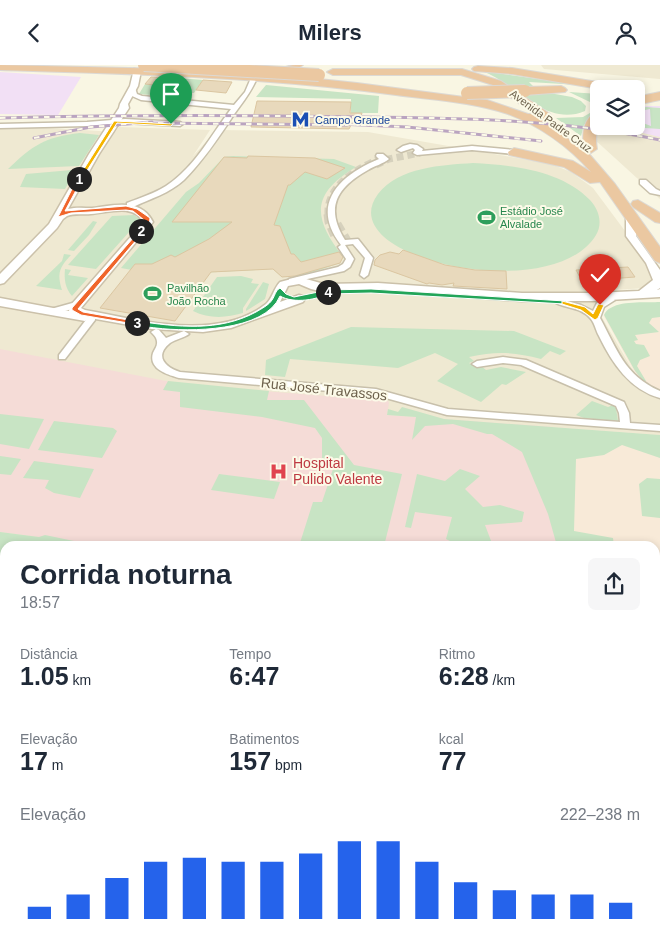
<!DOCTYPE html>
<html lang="pt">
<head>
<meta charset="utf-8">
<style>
	:root { --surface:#fff; --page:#f6f6f7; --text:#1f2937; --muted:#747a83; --accent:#2563eb }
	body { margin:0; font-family:Helvetica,sans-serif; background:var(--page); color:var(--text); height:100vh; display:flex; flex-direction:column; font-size:19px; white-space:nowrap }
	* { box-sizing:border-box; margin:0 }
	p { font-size:16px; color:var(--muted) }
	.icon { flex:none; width:28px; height:28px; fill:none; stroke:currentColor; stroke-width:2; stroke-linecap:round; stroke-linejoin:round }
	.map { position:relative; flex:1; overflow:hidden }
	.panel { position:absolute; left:0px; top:476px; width:660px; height:406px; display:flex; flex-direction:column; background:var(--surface); border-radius:15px 15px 0 0; box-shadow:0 2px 8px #0003 }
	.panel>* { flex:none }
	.buttons { position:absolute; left:590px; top:15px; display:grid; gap:10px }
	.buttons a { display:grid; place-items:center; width:55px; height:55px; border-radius:8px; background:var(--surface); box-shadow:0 2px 8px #0003; font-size:25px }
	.pin { position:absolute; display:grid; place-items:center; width:42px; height:42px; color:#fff; margin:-51px -21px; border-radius:50% 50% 50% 0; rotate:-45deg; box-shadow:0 0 5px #0007 }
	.pin .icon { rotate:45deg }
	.km { position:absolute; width:25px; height:25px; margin:-12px; border-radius:50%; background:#222; color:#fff; font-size:14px; line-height:25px; text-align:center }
	.round { display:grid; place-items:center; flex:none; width:52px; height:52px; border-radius:8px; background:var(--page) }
	.headline { display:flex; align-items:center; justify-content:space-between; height:85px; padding:0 20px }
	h1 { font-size:28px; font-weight:600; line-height:38px }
	.figures { display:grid; grid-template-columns:repeat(3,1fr); gap:8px; height:85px; padding:5px 20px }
	.figures div { display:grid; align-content:center }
	.figures b { font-size:25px; font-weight:600 }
	.figures small { font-size:14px; font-weight:400 }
	.figures p { font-size:14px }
	.chart { height:140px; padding:10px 20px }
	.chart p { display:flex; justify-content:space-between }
	.chart svg { width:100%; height:90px; margin-top:5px; stroke:var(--accent); stroke-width:6 }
	header { display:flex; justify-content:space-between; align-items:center; height:65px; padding:0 20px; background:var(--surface); font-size:22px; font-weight:600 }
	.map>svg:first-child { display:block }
	.residential { fill:#efe9d2 }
	.commercial { fill:#f8ead8 }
	.education { fill:#f2e0f5 }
	.medical { fill:#f5dcd7 }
	.green { fill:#c8e4c4 }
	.building { fill:#e8d9bc; stroke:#dbc6a1 }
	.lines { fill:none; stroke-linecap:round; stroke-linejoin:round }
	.street-tunnel-far1 { stroke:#d6d1bd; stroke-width:7; stroke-dasharray:7 4; stroke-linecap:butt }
	.street-tunnel { stroke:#d6d1bd; stroke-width:9; stroke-dasharray:9 4.5; stroke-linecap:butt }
	.street-casing { stroke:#c8c0ab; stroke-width:3 }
	.secondary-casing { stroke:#cbc1aa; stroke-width:3 }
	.highway-casing { stroke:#dcd9d4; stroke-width:2 }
	.street { fill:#fff; fill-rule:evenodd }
	.secondary { fill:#fff; fill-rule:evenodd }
	.highway { fill:#ebc8a1; fill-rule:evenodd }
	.rail-casing { stroke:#baa4c0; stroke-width:3 }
	.rail { stroke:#fcfae8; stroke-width:2; stroke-dasharray:5.5; stroke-linecap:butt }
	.highway-bridge-casing { stroke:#dcd9d4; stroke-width:14; stroke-linecap:butt }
	.highway-bridge { stroke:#ebc8a1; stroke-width:12 }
	.split-1 { fill:#f5b400; stroke:#fff }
	.split-2 { fill:#f0652b; stroke:#fff }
	.split-3 { fill:#f0652b; stroke:#fff }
	.split-4 { fill:#22a559; stroke:#fff }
	.split-5 { fill:#22a559; stroke:#fff }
	.split-6 { fill:#f5b400; stroke:#fff }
	.labels { text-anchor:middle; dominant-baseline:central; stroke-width:4; stroke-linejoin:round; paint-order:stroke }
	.far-transit-label { font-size:11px; fill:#164399; stroke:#fcfae8; text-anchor:start }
	.far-street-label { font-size:11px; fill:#6d614c; stroke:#fcfae8 }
	.far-leisure-label { font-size:11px; fill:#27864d; stroke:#fcfae8; text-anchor:start }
	.street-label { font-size:14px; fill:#6d614c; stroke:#fcfae8 }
	.health-label { font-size:14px; fill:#be3a42; stroke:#fcfae8; text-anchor:start }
</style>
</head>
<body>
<header><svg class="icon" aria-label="back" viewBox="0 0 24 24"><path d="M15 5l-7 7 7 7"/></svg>Milers<svg class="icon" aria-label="person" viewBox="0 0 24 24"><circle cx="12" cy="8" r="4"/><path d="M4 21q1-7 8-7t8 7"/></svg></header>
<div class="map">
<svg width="660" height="882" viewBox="0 0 660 882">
	<rect width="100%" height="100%" fill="#f9f6e3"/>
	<g class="residential">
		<polygon points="541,0 660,0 660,14 544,4"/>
		<polygon points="660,42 660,134 593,73 600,61 636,61"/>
		<polygon points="0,60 115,67 119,62 210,65 193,91 217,65 368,67 551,99 571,107 593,123 660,213 660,222 600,226 600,249 638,314 660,327 660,371 5,481 5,878 655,878 655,710 660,712 660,882 0,882"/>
	</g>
	<g class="commercial">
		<polygon points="660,238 660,327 638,314 604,251"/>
		<polygon points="553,362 660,370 660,714 655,712 655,481 565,481"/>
	</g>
	<g class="education">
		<polygon points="0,7 32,9 81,12 58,50 0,49"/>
		<polygon points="641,41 660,41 660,72 617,62 636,61 636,42"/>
		<polygon points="0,847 5,849 5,878 53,878 50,882 0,882"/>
	</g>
	<polygon class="medical" points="0,284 187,320 388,336 389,338 387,350 553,362 565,481 77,481 39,472 0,467"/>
	<g class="green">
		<path d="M482,6L580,20L529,17L538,26L572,32L581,36L586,41L585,46C545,63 516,18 482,6Z"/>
		<polygon points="178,13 203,15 194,28 166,26 162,31 139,29 145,19 171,21"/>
		<polygon points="266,20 379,31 378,48 351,48 351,34 256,32"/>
		<polygon points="569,27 599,29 599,46 584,60 581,71 556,53 583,52 595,45 592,38"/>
		<polygon points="646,42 660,43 660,64 631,62 641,60 636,57 636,53 640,57 651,61 650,44 641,46 636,52 636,45"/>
		<path d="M80,68L99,70L79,101L8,104C33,80 45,72 80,68Z"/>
		<path d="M233,91L334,94L356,102C309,130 314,154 343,192L340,198L308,209L282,212L273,204L159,210L121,203L186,127L199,118L224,92Z"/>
		<path d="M473,98C513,100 561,105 590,135C599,145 603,158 596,170C553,242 329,194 378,129C399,102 442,100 473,98Z"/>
		<polygon points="72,105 75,107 65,124 20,122 26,109"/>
		<polygon points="134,150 140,154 138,157 96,204 68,200 112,151"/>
		<polygon points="93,156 97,157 89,170 74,186 68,185"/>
		<path d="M64,189L71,190C59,203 57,208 62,225L36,221L62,196Z"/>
		<path d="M65,204L71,205L68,210L88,213L72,231C65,223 64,214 65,204Z"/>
		<path d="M241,211L253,214L251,218L259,219L243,243V248C226,253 209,254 193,246L217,212Z"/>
		<polygon points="263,217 269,219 265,234 246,246 246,244"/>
		<path d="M660,237V252L652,253L649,258L659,267L635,270L638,275L634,276L636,279L644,280L650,291L640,295L637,301L646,316L644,317L635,306L604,250C611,234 645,238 660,237Z"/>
		<path d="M351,262L514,266L566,286L560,290L550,286L541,294C514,287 497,286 469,292L474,296L469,298L477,303L481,301L486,305L501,302L526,307L506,320L502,319L481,337L437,316L458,299L435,288L398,303L290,294L285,312L265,310L266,295Z"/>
		<polygon points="168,316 269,326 267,335 304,335 354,400 402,409 384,481 299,481 313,437 322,437 333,404 322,402 322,373 315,363 262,352 180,342 180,327 163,325"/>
		<polygon points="592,336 608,342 613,340 616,343 618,356 584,353 576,350"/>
		<polygon points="402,342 444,354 660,370 660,393 622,380 604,390 576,394 574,466 613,473 614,481 557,481 548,449 522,387 492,369 487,369 453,359 425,361 412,375 416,352 387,350 388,344 398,347"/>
		<polygon points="0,349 44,354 29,384 0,379"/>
		<polygon points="54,356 113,363 117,366 102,393 38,385"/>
		<polygon points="0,391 21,394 11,410 0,409"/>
		<polygon points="34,396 94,404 80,433 54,428 45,423 49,415 23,413"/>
		<polygon points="460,404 480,411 465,424 483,442 500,440 524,447 522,457 485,460 493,481 460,481 446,474 452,452 415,447 411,463 405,462 417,409 445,416"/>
		<polygon points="219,409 280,417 274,434 211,425"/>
		<polygon points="647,413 660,414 660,453 642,451 639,419"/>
		<polygon points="0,467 39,472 45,470 98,481 5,481 5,521 0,519"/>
		<polygon points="655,712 660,714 660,766 655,762"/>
	</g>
	<g class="building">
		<polygon points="151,12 178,13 171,22 145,19"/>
		<polygon points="203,15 232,17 226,28 196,25"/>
		<polygon points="257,36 351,37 350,48 362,48 359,58 352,58 349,64 251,62"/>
		<polygon points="248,91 315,93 345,103 327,114 305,107 290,120 288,120 274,160 280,161 291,189 294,189 301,197 339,187 343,192 340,198 295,211 282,212 273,204 211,207 175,256 100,243 135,199 152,199 171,190 175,192 209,174 232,157 172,157 224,92 247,93"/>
		<polygon points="403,185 445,200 475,205 506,206 507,224 453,221 454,218 442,220 429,218 427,219 374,200 375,195 380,190 390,187 399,189"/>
		<polygon points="628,202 635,212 582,216 576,205"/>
	</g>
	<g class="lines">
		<g class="street-tunnel-far1">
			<polyline points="376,100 389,94 420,88"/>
			<path d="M328,150C326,120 358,103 381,93"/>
		</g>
		<g class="street-tunnel">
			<polyline points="328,149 329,157 335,171"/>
			<polyline points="337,159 350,181"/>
		</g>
		<defs>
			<g id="street">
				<path d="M254,11L257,13C250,30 240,40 231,54C217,75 202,97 184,115C170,128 150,134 133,142H127V138C140,133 155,128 166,121C195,102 211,70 231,44L141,35L132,31L131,23H135L137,29L142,31L234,40L245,27L251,13Z"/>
				<polygon points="125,54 180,57 183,59 180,61 125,58 87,61 0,63 0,59 87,57"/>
				<polygon points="410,79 417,80 423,84 422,86 472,81 514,85 518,87 514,89 472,85 417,90 413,88 415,85 413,83 401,87 397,85 403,81"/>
				<path d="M377,89H383L389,94C383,99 374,101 368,105C336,123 325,143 345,175L358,174L373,193L368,210L364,213L360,210L365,193L353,179L345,180L354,194L350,202L344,206L289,218V214L338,202L343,199L346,194L338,182L341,180C309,139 340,110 379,94L376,91Z"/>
				<polygon points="640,115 646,115 656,124 660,126 660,130 650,128 640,119"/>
				<path d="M611,232L615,235L604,242L600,253C617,284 624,310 660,326V333C630,325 612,298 599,271C596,266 595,259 591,254C581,241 563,244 553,236L557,233L581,240L593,246L597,238Z"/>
				<polygon points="76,237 80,240 79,242 54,249 49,246 51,244"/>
				<polygon points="92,250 95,251 95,255 65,294 59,294 59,290 89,251"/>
				<path d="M156,264L159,265L166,273L184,266L189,269C184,273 176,274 170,278C154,291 165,302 180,307L376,324L448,344L620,357L619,348L616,341L521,300L503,298L477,302L472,299L477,296L503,292L526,295L624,337L629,348L630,358L660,360V366L447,350L375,330L179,313C168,310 148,304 153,288C155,283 159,280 156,273C155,271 153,269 151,267Z"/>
				<polygon points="0,712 5,713 5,725 0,724"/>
				<polygon points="154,878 172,878 170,882 152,882"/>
				<polygon points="269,878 288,878 286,882 267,882"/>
				<polygon points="397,878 419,878 421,882 399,882"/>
				<polygon points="443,878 461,878 459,882 441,882"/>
			</g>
			<g id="secondary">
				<path d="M134,4L141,6L138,21L128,39L129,43L99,89L68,144C76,142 84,143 92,143C115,140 141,133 153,157L81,243L85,245C139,255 218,277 266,239C272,234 274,223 280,217L299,212L324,219L378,218L522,228H592L639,226L653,215L646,198L626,171V150L631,147L636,150V171L660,205V223L657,225L660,224V232L592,236H522L378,226L324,227L311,224L299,219L288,221L280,237L299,230L303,231L305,234L303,237L231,263L203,267L152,264L90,253L85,256L0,241V233L69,246L70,241L141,160L143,157C133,138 108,148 91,149C83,150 75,148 67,151L63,154L57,163L4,218L0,219V209L49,159L89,89L119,43L120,39L130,21Z"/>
				<polygon points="0,543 5,544 5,558 0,557"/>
				<polygon points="655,857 660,859 660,879 655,877"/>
				<polygon points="623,878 652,878 654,882 625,882"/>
			</g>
			<g id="highway">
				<path d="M0,0L172,4L280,12L278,7C285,0 293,0 303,0L290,8L291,11L357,18L487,35L528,49H534L493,20L461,10H333L327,7L333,4H462L501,16L550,49L552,52L550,55H543L590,90L615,119L660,182V198L655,196L600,117L590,118L564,102L509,90L508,87L514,83L573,96L591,107C569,82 540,61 508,49C473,37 433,35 396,30C265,12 132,9 0,5Z"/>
				<polygon points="478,1 512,3 622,21 628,24 599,24 512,9 474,6 472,4 474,2"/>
				<polygon points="561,21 565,23 567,25 565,27 525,30 519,26 525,22"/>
				<polygon points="660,27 660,35 636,40 636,32"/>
				<path d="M599,46C599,60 594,70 597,84L591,88L585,84C581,71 583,51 599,46Z"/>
				<polygon points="638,135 660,148 660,158 655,157 633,142 631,139 633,136"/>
			</g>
		</defs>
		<use href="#street" class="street-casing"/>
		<use href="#secondary" class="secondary-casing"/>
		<use href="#highway" class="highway-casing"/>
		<use href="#street" class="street"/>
		<use href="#secondary" class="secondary"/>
		<use href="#highway" class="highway"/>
		<defs>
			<g id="rail">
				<path d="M0,53C120,50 239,50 359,52C460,53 561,54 660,75"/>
				<polyline points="147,58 347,60"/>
				<polyline points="339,59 407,62 541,76"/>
				<polyline points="34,73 91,62 152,57"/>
			</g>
		</defs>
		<use href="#rail" class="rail-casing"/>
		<use href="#rail" class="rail"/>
		<defs>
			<g id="highway-bridge">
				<polyline points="144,0 319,10"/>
				<polyline points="467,28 525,26"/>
			</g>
		</defs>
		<use href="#highway-bridge" class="highway-bridge-casing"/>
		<use href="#highway-bridge" class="highway-bridge"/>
	</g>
	<polygon class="split-1" points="114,56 173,59 171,61 117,58 81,115 77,115"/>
	<polygon class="split-2" points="79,112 82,114 65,146 126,141 137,144 150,153 149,161 143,167 139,167 144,155 133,146 126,145 71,148 58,152 77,114"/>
	<polygon class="split-3" points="141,164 143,167 78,244 83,247 140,257 140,260 81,250 72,245 72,243"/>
	<path class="split-4" d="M280,223L286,229L294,232L328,225L331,227C318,235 294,239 280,231C265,267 189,267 156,263C149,262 140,262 134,258L137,256C177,262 219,267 256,247C261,244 269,240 272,235C275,231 275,226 280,223Z"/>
	<polygon class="split-5" points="371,224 565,236 568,237 565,239 371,228 328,229 325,227 328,225"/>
	<polygon class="split-6" points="562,236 585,242 593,249 598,239 604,240 598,253 595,255 581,245 562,239"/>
	<defs>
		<symbol id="metro-bare" viewBox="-9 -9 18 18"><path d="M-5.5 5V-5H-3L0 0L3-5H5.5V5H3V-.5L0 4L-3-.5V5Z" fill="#1a4fb4" stroke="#fcfae8" stroke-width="2.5" paint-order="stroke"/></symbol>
		<symbol id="stadium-bare" viewBox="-9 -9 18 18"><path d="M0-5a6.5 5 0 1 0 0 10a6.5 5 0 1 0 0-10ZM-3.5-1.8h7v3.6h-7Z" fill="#2e9e5b" stroke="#fcfae8" stroke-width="2.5" paint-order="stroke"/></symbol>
		<symbol id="hospital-bare" viewBox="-9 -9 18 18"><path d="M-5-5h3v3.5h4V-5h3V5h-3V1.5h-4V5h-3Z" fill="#e0444e" stroke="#fcfae8" stroke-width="2.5" paint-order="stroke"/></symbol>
	</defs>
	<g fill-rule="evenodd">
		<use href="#metro-bare" x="288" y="42" width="25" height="25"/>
		<use href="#stadium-bare" x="474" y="140" width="25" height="25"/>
		<use href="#stadium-bare" x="140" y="216" width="25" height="25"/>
		<use href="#hospital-bare" x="266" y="394" width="25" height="25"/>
	</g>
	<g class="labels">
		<g class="far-transit-label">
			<text x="315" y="55">Campo Grande</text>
		</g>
		<g class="far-street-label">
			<text transform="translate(551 56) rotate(36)">Avenida Padre Cruz</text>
		</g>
		<g class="far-leisure-label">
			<text x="500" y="146">Estádio José<tspan x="500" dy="13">Alvalade</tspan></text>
			<text x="167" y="223">Pavilhão<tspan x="167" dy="13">João Rocha</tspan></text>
		</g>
		<g class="street-label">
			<text transform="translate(324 324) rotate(6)">Rua José Travassos</text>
		</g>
		<g class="health-label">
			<text x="293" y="398">Hospital<tspan x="293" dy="16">Pulido Valente</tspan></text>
		</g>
	</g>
</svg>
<div class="buttons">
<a><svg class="icon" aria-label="layers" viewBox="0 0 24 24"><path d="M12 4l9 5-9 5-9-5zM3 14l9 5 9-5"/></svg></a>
</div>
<div class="pin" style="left:171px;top:59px;background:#1e9e55"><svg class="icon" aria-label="arrive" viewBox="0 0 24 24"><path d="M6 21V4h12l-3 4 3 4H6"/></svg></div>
<div class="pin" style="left:600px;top:240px;background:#d93025"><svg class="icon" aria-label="check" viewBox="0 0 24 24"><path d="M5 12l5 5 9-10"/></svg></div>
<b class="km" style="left:79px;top:114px">1</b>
<b class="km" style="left:141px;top:166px">2</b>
<b class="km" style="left:137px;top:258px">3</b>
<b class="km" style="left:328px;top:227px">4</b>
<section class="panel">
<div class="headline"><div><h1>Corrida noturna</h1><p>18:57</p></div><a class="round"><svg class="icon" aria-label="share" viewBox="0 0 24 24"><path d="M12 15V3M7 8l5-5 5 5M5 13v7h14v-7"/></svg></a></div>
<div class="figures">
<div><p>Distância</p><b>1.05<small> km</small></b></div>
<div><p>Tempo</p><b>6:47</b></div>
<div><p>Ritmo</p><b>6:28<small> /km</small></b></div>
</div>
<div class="figures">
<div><p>Elevação</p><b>17<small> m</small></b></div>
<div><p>Batimentos</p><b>157<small> bpm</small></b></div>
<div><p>kcal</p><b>77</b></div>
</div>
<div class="chart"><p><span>Elevação</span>222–238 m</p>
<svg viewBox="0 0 160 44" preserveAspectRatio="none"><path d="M5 44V38M15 44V32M25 44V24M35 44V16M45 44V14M55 44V16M65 44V16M75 44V12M85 44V6M95 44V6M105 44V16M115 44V26M125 44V30M135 44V32M145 44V32M155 44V36"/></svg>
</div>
</section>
</div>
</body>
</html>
